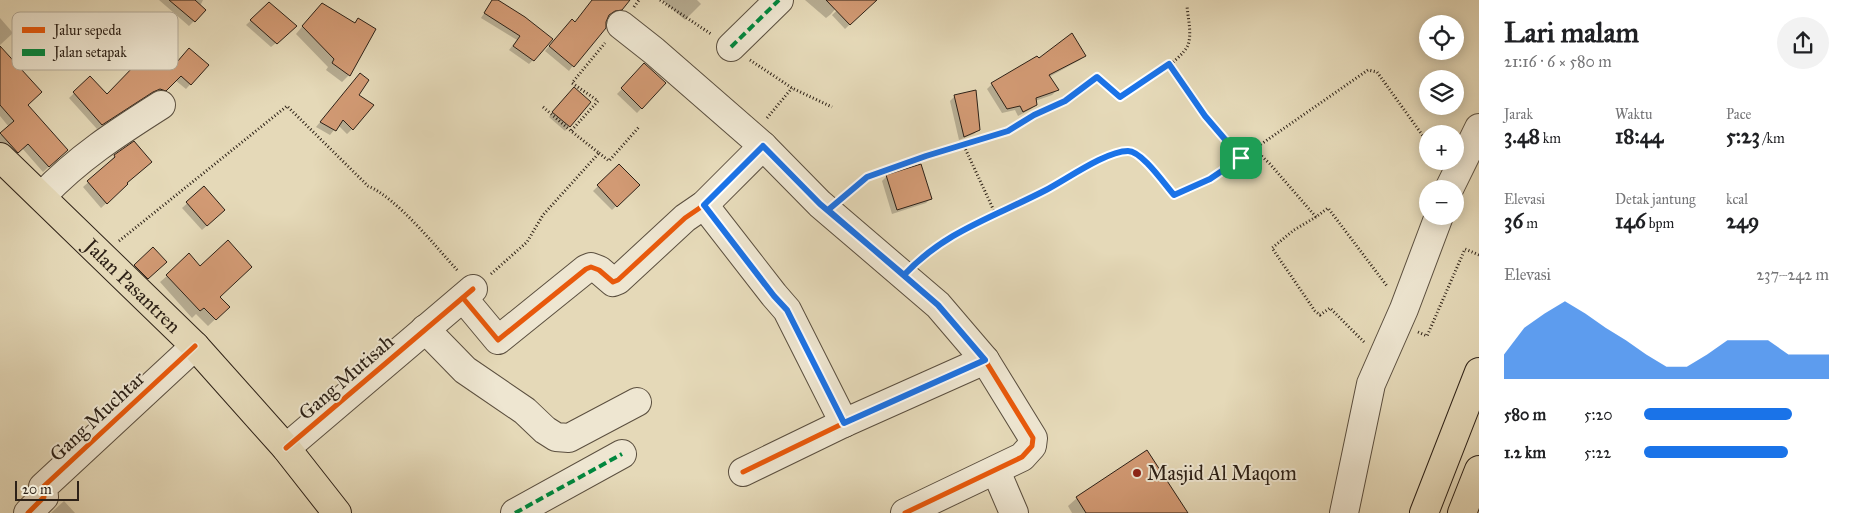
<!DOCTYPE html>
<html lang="id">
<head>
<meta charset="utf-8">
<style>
	:root { --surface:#fff; --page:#f2f2f2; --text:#202124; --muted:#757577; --accent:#1a73e8 }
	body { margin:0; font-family:"IM FELL Great Primer",serif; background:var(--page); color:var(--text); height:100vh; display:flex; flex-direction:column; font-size:19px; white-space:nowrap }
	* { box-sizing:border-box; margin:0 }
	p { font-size:16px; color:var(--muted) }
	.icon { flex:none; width:28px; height:28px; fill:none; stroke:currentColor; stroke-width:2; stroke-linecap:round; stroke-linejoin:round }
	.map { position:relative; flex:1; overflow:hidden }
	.side { display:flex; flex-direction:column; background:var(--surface); width:375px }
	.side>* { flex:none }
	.buttons { position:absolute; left:1419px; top:15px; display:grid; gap:10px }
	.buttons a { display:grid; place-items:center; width:45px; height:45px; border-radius:50%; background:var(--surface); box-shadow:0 2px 12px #0003; font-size:25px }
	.scale { position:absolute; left:15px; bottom:12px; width:64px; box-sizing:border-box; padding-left:5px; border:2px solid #2d2117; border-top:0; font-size:14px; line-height:18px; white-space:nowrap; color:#2d2117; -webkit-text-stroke:4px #eee6d1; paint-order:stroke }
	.pin { position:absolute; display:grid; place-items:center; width:42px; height:42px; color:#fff; margin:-21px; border-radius:10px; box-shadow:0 2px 8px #0006 }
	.round { display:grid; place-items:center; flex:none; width:52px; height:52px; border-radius:26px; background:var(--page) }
	.overview { display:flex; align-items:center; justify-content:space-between; height:85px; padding:0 25px }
	h1 { font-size:28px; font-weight:700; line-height:38px }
	.metrics { display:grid; grid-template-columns:repeat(3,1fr); gap:8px; height:85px; padding:5px 25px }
	.metrics div { display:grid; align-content:center }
	.metrics b { font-size:21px; font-weight:700 }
	.metrics small { font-size:14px; font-weight:400 }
	.metrics p { font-size:14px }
	.chart { height:140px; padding:10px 25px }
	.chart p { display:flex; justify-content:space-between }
	.chart svg { width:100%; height:90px; margin-top:5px; fill:var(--accent); opacity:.7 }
	ul { padding:0 25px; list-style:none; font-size:16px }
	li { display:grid; grid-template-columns:80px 60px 1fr; align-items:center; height:38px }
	li i { height:12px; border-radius:6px; background:var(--accent) }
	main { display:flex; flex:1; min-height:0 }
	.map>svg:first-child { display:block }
	.shadow { fill:#0003 }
	.building { fill:#d29a74; stroke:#2d2117 }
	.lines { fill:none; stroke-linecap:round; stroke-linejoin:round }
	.minor-casing { stroke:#5b4f3f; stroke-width:30 }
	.major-casing { stroke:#2d2117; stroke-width:30 }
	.highway-casing { stroke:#2d2117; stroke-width:30 }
	.path { stroke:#2d2117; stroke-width:3; stroke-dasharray:1 2.5; stroke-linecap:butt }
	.minor { stroke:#eee6d1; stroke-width:28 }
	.major { stroke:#e5d9b8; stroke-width:28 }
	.highway { stroke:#e5d9b8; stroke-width:28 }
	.quiet { stroke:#00873e; stroke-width:4; stroke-dasharray:8 4; stroke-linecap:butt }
	.cycleway-casing { stroke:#eee6d1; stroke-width:8 }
	.cycleway { stroke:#e8590c; stroke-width:5 }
	.route-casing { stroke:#fff; stroke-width:10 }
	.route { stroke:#1a73e8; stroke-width:6 }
	.poi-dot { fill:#8f2418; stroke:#eee6d1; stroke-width:2 }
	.labels { text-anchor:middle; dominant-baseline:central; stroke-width:4; stroke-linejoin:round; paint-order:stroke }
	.street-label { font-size:20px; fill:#2d2117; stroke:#eee6d1 }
	.poi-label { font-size:20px; fill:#2d2117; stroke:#eee6d1; text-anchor:start }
	.key { fill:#eee6d1; stroke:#b4ab99; stroke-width:1 }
	.key-label { font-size:14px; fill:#2d2117 }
</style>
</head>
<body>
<main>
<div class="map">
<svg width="1479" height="513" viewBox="0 0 1479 513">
	<rect width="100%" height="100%" fill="#e5d9b8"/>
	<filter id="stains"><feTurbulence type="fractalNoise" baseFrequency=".004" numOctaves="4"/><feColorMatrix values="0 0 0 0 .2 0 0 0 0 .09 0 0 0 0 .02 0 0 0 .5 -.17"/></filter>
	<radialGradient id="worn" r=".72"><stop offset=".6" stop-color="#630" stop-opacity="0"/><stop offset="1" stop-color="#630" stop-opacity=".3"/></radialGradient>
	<g class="shadow">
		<polygon points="159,0 203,0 200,6 205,10 189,26"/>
		<polygon points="493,0 525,18 533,60 529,64 509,50 517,40 481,18"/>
		<polygon points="593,0 615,0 623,6 616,14 609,15 569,71 545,51 567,25 575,23"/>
		<polygon points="662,0 697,0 701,4 685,20"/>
		<polygon points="805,0 839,0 841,2 831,14 832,15 848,0 862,0 868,7 845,29 831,14 826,18"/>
		<polygon points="269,4 291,31 271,47 246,25"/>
		<polygon points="315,11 354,24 358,19 349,75 342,82 326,70 328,67 296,34"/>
		<polygon points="0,18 13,33 0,45"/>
		<polygon points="133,21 176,64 207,66 186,89 175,80 160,95 154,94 147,96 97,129 69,98 90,78 107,96 135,68 110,44"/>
		<polygon points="0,48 26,106 61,156 43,172 22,148 12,157 0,145 0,135 9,127 0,116"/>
		<polygon points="1084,56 1080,60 1049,77 1057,90 1052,95 1035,101 1036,104 1031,109 1018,116 1015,110 1002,113 987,89 992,84 1038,60"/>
		<polygon points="645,65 665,83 637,113 617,94"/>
		<polygon points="356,80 358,95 372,105 352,129 347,134 338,125 330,135 316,127"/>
		<polygon points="569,93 569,126 565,131 549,117"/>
		<polygon points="955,96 979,129 974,134 959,140 950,101"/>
		<polygon points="134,143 126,183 122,189 101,208 83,187 111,162 110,161 115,156"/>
		<polygon points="619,166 638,185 612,210 593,191"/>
		<polygon points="887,176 931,198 926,203 892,214 882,181"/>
		<polygon points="204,188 219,215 202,230 182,208"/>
		<polygon points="153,249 165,262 143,283 130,270"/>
		<polygon points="167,276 219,297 228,307 208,326 196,314 192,318 160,282"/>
		<polygon points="1077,498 1178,513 1072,513 1068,506"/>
		<polygon points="64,501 75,513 51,513"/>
	</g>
	<g class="building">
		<polygon points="169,0 195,0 206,10 195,22"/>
		<polygon points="492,0 498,0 525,17 553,39 534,61 513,46 520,36 484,13"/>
		<polygon points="592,0 630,0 622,10 615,11 609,15 606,22 606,28 574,67 549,46 572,19 575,22"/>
		<polygon points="826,0 877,0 850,25"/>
		<polygon points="269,2 297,26 277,44 250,20"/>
		<polygon points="322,3 355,23 358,18 376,29 350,76 332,63 334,59 302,26"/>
		<polygon points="133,19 177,62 189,48 209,65 191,85 181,76 166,91 160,89 153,92 102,125 73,92 90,76 107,94 138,62 114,38"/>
		<polygon points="1072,33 1086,56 1049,75 1059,90 1036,98 1037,105 1023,112 1020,106 1007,109 991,83 1037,56 1039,58"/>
		<polygon points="0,46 42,92 28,105 68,150 49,167 28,144 18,153 0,133 14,121 0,105"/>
		<polygon points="644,63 666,83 642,109 621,88"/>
		<polygon points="360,73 369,80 359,95 374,105 353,130 343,120 336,131 320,122"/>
		<polygon points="574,87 591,102 570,127 552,112"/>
		<polygon points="976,90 980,130 964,137 954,95"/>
		<polygon points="134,141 152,162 127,183 128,184 107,204 87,181 115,157 114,155"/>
		<polygon points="619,164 640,185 617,207 597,185"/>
		<polygon points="921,164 932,199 897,210 886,175"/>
		<polygon points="204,186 225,210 207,226 186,202"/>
		<polygon points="228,240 252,267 220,297 230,307 216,320 204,308 200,311 166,275 189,253 200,266"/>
		<polygon points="153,247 167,262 148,279 134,265"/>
		<polygon points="1147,450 1188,513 1086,513 1076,497"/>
	</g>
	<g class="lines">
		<defs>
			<g id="minor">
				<polyline points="621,25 654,51 763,146 820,204 938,305 985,360 1033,438 1032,446 1022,457 905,513"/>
				<polyline points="731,47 779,0"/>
				<polyline points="1449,189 1479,128"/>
				<path d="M42,196C78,158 117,133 161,105"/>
				<polyline points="704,205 774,295 787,310 844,423"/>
				<polyline points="463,298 498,340 586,269 591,267 599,270 613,282 618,280 685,218 704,205 763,146"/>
				<polyline points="425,329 465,370 525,411 545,430 556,437 569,438 637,402"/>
				<polyline points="286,448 473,289"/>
				<polyline points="996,471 1014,513"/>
				<polyline points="743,472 844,423 985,360"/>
				<polyline points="28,513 44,497 43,487 195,346"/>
				<polyline points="515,513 622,454"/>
				<polyline points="1344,513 1371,384 1404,309 1439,216"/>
			</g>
			<g id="major">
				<path id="s1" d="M0,157L195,346L286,448L337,513"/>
			</g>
			<g id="highway">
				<polyline points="1424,513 1479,372"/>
				<polyline points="1462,513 1479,470"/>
			</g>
		</defs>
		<use href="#minor" class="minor-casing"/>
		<use href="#major" class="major-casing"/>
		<use href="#highway" class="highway-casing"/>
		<g class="path">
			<polyline points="660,0 711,34"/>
			<polyline points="634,7 639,0"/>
			<polyline points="750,60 792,88 832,107"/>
			<polyline points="1169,64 1205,115 1241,158"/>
			<polyline points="543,107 571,131"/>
			<polyline points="767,118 792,88"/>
			<polyline points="964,146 995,213"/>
			<polyline points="1254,149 1270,164 1316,217 1328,208 1387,286"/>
			<polyline points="599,153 609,161 639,127"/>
			<path d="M846,195L867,177L926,157L964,146L1008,131L1034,115L1065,101L1097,77L1120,97C1136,87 1181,62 1188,45C1192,34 1188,18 1187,6"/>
			<polyline points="1316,217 1294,230 1272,248 1315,311 1320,315 1330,308 1364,342"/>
			<path d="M119,241L287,106L368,186C397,198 436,247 458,271"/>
			<polyline points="919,260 970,226 1044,191 1111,155 1130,151 1141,156 1174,195 1188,190 1231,165 1368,70 1377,72 1428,143"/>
			<polyline points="491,274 527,242 543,215 599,153 571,131 598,101 572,83 605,43"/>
			<polyline points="1418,332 1427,336 1465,249 1479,255"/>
		</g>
		<use href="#minor" class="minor"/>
		<use href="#major" class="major"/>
		<use href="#highway" class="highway"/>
		<g class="quiet">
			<polyline points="731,47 779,0"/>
			<polyline points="515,513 622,454"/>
		</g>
		<defs>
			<g id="cycleway">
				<polyline points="763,146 820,204 938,305 985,360 1033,438 1032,446 1022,457 905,513"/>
				<polyline points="463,298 498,340 586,269 591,267 599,270 613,282 618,280 685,218 704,205"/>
				<polyline points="286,448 473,289"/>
				<polyline points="743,472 844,423 985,360"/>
				<polyline points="28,513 44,497 43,487 195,346"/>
			</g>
		</defs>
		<use href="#cycleway" class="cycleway-casing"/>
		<use href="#cycleway" class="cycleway"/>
	</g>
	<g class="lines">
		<defs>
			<path id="route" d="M1241,158L1210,179L1174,195C1165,185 1142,151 1128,151C1106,151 1067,179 1046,190C994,217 945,231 904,275L820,204L763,146L704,205L774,296L787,310L844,423L985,360L938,305L828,210L867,177L926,156L1008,131L1034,115L1065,101L1097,77L1120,97L1169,64L1205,116L1241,158"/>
		</defs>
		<use href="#route" class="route-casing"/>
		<use href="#route" class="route"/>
	</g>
	<circle class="poi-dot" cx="1137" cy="473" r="5"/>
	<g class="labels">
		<g class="street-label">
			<text stroke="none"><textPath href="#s1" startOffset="185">Jalan Pasantren</textPath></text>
			<text transform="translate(346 377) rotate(-41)">Gang Mutisah</text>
			<text transform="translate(97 416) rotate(-43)">Gang Muchtar</text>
		</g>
		<g class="poi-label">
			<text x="1147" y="473">Masjid Al Maqom</text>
		</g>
	</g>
	<rect x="12" y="12" width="166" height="58" rx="8" class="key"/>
	<rect x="22" y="27" width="23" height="6" fill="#e8590c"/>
	<rect x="22" y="49" width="23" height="7" fill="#00873e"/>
	<g class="key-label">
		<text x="54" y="35">Jalur sepeda</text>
		<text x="54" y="57">Jalan setapak</text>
	</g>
	<rect width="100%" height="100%" filter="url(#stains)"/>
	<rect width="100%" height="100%" fill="url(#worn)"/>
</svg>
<div class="buttons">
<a><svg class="icon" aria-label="locate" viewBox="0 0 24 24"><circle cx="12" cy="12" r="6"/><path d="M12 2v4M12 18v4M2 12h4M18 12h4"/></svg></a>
<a><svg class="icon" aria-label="layers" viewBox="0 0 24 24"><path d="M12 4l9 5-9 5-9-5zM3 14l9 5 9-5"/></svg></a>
<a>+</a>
<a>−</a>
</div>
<div class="scale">20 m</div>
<div class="pin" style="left:1241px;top:158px;background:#1e9e55"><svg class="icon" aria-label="arrive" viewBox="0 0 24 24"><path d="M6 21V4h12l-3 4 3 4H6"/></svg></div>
</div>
<section class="side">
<div class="overview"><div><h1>Lari malam</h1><p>21:16 · 6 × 580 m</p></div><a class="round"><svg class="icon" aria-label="share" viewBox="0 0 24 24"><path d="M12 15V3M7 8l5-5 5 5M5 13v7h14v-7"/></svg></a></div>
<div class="metrics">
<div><p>Jarak</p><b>3.48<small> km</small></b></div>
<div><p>Waktu</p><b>18:44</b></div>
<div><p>Pace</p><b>5:23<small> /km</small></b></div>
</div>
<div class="metrics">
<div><p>Elevasi</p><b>36<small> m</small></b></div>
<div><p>Detak jantung</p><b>146<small> bpm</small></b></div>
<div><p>kcal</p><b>249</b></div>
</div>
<div class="chart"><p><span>Elevasi</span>237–242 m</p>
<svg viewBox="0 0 160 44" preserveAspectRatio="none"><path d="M0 44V32L10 19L20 12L30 6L40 12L50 19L60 25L70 32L80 38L90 38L100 32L110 25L120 25L130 25L140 32L150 32L160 32V44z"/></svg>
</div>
<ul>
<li><b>580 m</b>5:20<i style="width:80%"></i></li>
<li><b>1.2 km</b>5:22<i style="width:78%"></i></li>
</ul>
</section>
</main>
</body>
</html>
